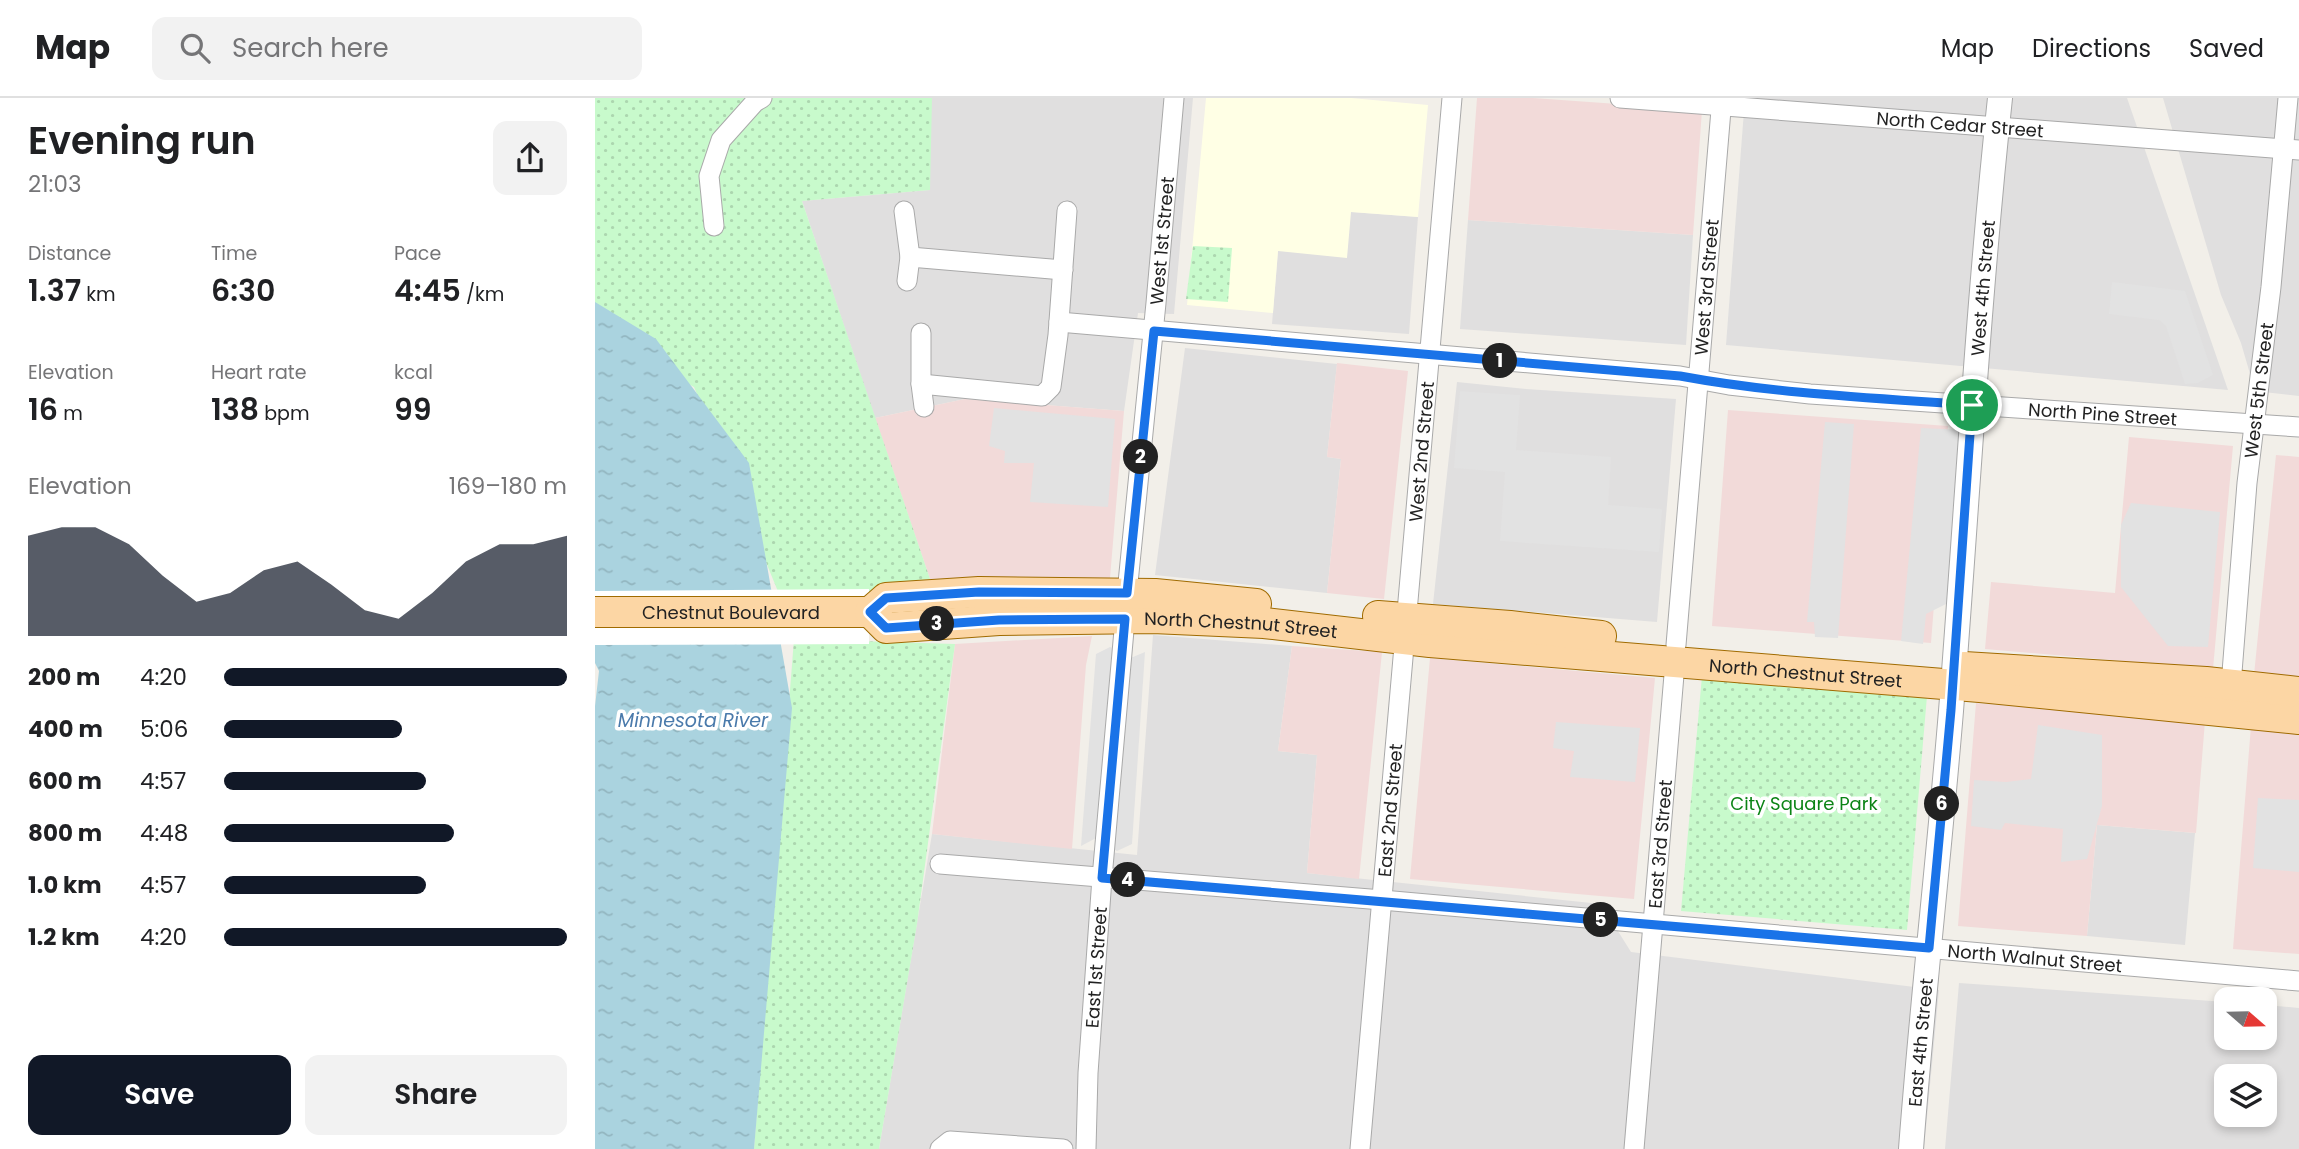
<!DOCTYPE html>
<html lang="en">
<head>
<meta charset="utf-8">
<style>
	:root { --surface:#fff; --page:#f2f2f2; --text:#202124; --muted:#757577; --line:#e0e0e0; --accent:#111827 }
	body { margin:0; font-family:Poppins,sans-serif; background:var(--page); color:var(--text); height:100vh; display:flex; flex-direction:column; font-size:26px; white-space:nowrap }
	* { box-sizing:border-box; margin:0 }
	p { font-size:23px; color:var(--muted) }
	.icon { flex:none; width:38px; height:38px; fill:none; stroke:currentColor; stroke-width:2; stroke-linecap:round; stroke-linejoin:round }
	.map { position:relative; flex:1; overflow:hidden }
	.drawer { display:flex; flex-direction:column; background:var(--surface); width:595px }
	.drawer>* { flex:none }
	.needle { width:46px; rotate:110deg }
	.tools { position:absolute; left:1619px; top:889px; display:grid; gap:14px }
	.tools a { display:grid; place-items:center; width:63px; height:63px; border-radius:14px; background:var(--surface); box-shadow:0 4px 10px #0003; font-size:35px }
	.pin { position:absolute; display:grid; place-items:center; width:60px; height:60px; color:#fff; margin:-30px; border:4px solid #fff; border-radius:50%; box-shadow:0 2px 7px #0007 }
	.km { position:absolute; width:35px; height:35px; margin:-18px; border-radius:50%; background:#222; color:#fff; font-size:19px; line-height:35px; text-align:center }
	.round { display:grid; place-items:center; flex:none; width:74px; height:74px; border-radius:14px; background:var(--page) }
	.overview { display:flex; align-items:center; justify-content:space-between; height:119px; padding:0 28px }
	h1 { font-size:38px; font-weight:600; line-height:52px }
	.figures { display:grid; grid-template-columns:repeat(3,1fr); gap:10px; height:119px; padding:7px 28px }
	.figures div { display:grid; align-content:center }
	.figures b { font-size:30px; font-weight:600 }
	.figures small { font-size:19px; font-weight:400 }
	.figures p { font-size:19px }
	.chart { height:196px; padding:14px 28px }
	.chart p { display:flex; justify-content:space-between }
	.chart svg { width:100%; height:126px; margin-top:7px; fill:var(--accent); opacity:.7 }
	.action { display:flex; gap:14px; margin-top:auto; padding:14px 28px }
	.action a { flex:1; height:80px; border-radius:14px; background:var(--accent); color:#fff; font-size:28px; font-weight:600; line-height:80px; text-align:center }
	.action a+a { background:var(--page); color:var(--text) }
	ul { padding:0 28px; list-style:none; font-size:23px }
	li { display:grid; grid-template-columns:112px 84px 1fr; align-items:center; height:52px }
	li i { height:18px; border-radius:9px; background:var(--accent) }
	header { display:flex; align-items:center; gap:42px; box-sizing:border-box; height:98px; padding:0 35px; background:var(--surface); border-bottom:2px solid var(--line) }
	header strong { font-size:33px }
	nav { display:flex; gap:38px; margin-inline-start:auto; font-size:24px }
	.search { width:490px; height:63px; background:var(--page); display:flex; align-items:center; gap:18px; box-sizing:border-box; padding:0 24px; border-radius:14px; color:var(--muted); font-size:26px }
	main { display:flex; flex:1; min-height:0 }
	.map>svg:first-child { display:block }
	.residential { fill:#e0dfdf; fill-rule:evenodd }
	.commercial { fill:#f2dad9 }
	.education { fill:#ffffe5 }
	.park { fill:url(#park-dots) }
	.parking { fill:#e2e2e2 }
	.water { fill:url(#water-ripples) }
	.pier { fill:#fff }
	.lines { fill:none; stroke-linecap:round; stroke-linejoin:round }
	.minor-casing { stroke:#a9a9a9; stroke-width:21 }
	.tertiary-casing { stroke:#a9a9a9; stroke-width:26 }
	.primary-casing { stroke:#a06b00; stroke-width:32 }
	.minor { stroke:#fff; stroke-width:19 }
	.tertiary { stroke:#fff; stroke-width:24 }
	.primary { stroke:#fcd6a4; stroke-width:30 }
	.route-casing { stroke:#fff; stroke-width:14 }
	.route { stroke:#1a73e8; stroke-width:9 }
	.labels { text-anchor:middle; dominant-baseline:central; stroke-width:7; stroke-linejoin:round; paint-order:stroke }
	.street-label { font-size:18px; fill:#222; stroke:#fff }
	.park-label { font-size:18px; fill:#0c8416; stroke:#fff }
	.water-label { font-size:19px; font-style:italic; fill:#4a7aab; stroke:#fff }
</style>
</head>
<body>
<header>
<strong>Map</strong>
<div class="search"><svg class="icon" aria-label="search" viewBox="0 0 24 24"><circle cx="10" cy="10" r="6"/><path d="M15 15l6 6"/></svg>Search here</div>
<nav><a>Map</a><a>Directions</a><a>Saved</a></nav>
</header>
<main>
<section class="drawer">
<div class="overview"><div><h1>Evening run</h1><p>21:03</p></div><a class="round"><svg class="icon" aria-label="share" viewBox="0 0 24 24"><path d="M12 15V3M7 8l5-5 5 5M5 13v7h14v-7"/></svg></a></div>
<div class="figures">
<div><p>Distance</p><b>1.37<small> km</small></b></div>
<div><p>Time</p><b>6:30</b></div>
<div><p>Pace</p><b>4:45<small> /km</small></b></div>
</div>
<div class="figures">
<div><p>Elevation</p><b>16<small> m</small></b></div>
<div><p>Heart rate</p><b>138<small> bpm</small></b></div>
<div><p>kcal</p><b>99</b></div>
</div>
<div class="chart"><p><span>Elevation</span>169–180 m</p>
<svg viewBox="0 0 160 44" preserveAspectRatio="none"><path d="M0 44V9L10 6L20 6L30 12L40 23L50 32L60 29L70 21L80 18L90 26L100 35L110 38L120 29L130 18L140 12L150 12L160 9V44z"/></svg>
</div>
<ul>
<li><b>200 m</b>4:20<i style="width:100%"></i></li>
<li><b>400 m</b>5:06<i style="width:52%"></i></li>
<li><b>600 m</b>4:57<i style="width:59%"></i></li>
<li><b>800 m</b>4:48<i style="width:67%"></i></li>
<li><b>1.0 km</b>4:57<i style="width:59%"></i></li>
<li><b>1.2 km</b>4:20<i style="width:100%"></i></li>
</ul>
<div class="action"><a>Save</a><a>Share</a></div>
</section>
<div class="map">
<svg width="1704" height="1051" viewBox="0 0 1704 1051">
	<defs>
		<pattern id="park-dots" width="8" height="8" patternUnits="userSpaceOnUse" patternTransform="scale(1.75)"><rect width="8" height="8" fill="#c8facc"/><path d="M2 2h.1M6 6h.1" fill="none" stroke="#acd6af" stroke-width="1.8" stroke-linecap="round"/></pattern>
		<pattern id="water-ripples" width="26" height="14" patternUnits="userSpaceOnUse" patternTransform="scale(1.75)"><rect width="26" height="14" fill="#aad3df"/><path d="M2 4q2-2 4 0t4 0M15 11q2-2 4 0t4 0" fill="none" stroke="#92b5bf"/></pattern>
	</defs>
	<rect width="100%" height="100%" fill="#f2efe9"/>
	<g class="residential">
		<polygon points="328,0 598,0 579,216 543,215 529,313 370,301 280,320 207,103 335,92"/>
		<polygon points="1150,0 1532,0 1633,292 1131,247"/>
		<polygon points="1568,0 1704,0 1704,298 1660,293 1646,245 1626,197"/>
		<polygon points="754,111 756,114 823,119 814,236 677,226 683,153"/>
		<polygon points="873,122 1098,137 1091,247 865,231"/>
		<polygon points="590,250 742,266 732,359 746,361 732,495 560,477"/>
		<polygon points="862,284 931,291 1081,301 1062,524 838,506"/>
		<polygon points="558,537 697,548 683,653 722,657 712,775 1006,806 1036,854 1344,892 1329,1051 284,1051 337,736 542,757"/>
		<polygon points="1502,727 1600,735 1590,847 1492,838"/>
		<path d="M1364,885L1631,904V940H1670V907L1704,910V1051H1350ZM1631,978H1670V1017H1631Z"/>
	</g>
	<g class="commercial">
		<polygon points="882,0 938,0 1107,12 1098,137 873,122"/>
		<polygon points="742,265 813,273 789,501 732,495 746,361 732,359"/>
		<polygon points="370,301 529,313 515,480 335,481 280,320"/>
		<polygon points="1133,312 1353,328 1336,545 1117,528"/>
		<polygon points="1534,339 1638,348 1618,571 1390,551 1396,484 1520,495"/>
		<polygon points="1681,357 1704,359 1704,581 1659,577"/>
		<polygon points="497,538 491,567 477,751 337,736 360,546"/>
		<polygon points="697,548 787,554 764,781 712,775 722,657 683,653"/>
		<polygon points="835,560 1060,580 1039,801 815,781"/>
		<polygon points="1381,605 1610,623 1601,735 1502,727 1492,838 1363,828"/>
		<polygon points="1656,628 1704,634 1704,856 1638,851"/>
	</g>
	<polygon class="education" points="611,0 756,0 833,7 823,119 756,114 752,160 683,153 678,215 592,207"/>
	<g class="park">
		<polygon points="0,0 337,0 335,92 207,103 335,481 191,513 99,289 0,236"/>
		<polygon points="598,148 637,150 633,204 591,201"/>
		<polygon points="199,541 360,546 322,826 284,1051 159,1051"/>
		<polygon points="1107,578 1332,598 1312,832 1086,813"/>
	</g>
	<g class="parking">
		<polygon points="1517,184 1590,193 1618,277 1603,285 1590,286 1571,228 1564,222 1514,216"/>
		<polygon points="865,293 925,297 921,352 1016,359 1013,407 1067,411 1064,454 905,443 910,374 859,370"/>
		<polygon points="399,310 520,321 513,409 435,404 439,365 409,365 410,353 394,348"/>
		<polygon points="1230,324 1259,326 1243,540 1220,539 1219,524 1212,524"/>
		<polygon points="1326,330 1369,332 1355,504 1331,516 1328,546 1306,543"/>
		<polygon points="1536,405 1625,414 1613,549 1573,548 1526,489 1526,427"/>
		<polygon points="515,549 538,559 550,554 537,746 522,753 501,740 486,748 501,556"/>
		<polygon points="961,624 1045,630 1040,684 975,679 979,653 958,650"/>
		<polygon points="1443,627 1507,637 1507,708 1492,761 1466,764 1468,731 1410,725 1406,732 1376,728 1379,682 1411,684 1436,681"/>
		<polygon points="1663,700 1704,702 1704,774 1658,770"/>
	</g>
	<polygon class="water" points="0,204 61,241 154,365 197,610 159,1051 0,1051 0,608 4,573 0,565"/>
	<polygon class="pier" points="274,491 274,546 0,547 0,493"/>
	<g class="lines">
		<defs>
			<g id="minor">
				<path id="s1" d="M1025,0L1704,52"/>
				<polyline points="309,113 315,159 312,183"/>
				<polyline points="119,128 114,78 126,42 160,4 167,0"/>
				<polyline points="315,159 468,172"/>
				<path id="s2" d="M464,224L1085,278L1134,287L1215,296L1704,329"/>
				<polyline points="326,235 326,286 329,309"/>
				<polyline points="326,286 447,298 456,289 463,237 472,113"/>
				<path id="s3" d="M532,495L561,205L579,0"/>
				<path id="s4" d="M1081,547L1127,0"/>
				<path id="s5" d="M1636,587L1652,385L1676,189L1693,0"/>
				<path id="s6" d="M345,766L787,802L1704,883"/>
				<polyline points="345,1051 355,1043 468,1051"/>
				<path id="s7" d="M491,1051L493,975L507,780L530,521"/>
				<path id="s8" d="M765,1051L857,0"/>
				<path id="s9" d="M1039,1051L1080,565"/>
			</g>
			<g id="tertiary">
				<path id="s10" d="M1316,1051C1327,905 1344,759 1356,613C1372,409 1383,204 1405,0"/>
			</g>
			<g id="primary">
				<path id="s11" d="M0,514H275"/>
				<path id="s12" d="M275,514L291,530L404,522L558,520L669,525L835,544L1385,589L1704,621"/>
				<polyline points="275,514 291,500 384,494 560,496 661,506"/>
				<polyline points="783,518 915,528 1006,538"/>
				<polyline points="1369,569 1611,584 1704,594"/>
			</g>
		</defs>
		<use href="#minor" class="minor-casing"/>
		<use href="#tertiary" class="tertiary-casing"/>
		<use href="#primary" class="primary-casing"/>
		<use href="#minor" class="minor"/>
		<use href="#tertiary" class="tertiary"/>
		<use href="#primary" class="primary"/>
	</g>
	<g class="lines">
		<defs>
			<path id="route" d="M559,233L1085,278C1182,296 1279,300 1377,307L1356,612L1334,850L507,780L530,521L404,522L291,530L275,514L291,500L384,494L532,495Z"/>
		</defs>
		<use href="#route" class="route-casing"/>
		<use href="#route" class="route"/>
	</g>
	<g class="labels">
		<g class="street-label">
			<text stroke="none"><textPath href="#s1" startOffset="341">North Cedar Street</textPath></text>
			<text stroke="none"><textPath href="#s3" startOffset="354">West 1st Street</textPath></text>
			<text stroke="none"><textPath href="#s10" startOffset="864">West 4th Street</textPath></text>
			<text stroke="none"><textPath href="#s4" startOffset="359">West 3rd Street</textPath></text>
			<text stroke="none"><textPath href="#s5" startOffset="296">West 5th Street</textPath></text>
			<text stroke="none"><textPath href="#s2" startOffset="1048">North Pine Street</textPath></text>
			<text stroke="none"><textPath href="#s8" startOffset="700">West 2nd Street</textPath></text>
			<text stroke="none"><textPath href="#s11" startOffset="136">Chestnut Boulevard</textPath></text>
			<text stroke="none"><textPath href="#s12" startOffset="378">North Chestnut Street</textPath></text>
			<text stroke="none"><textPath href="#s12" startOffset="945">North Chestnut Street</textPath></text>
			<text stroke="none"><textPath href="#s8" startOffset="340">East 2nd Street</textPath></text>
			<text stroke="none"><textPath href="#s9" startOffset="306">East 3rd Street</textPath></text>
			<text stroke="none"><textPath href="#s6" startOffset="1099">North Walnut Street</textPath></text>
			<text stroke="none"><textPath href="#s7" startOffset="182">East 1st Street</textPath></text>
			<text stroke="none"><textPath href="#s10" startOffset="107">East 4th Street</textPath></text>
		</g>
		<g class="park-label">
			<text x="1209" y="705">City Square Park</text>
		</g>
		<g class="water-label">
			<text x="98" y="622">Minnesota River</text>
		</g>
	</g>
</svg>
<div class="tools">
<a><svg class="needle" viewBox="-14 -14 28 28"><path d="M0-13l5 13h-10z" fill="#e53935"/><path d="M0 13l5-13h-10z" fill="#757577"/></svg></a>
<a><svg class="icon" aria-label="layers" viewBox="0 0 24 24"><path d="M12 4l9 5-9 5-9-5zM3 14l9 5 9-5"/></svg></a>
</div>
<div class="pin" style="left:1377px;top:307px;background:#1e9e55"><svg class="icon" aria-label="arrive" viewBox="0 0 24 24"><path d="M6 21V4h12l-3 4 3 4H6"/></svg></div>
<b class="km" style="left:905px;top:263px">1</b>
<b class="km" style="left:546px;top:359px">2</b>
<b class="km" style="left:342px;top:526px">3</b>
<b class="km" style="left:533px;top:782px">4</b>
<b class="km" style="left:1006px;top:822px">5</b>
<b class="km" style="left:1347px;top:706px">6</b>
</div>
</main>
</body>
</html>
